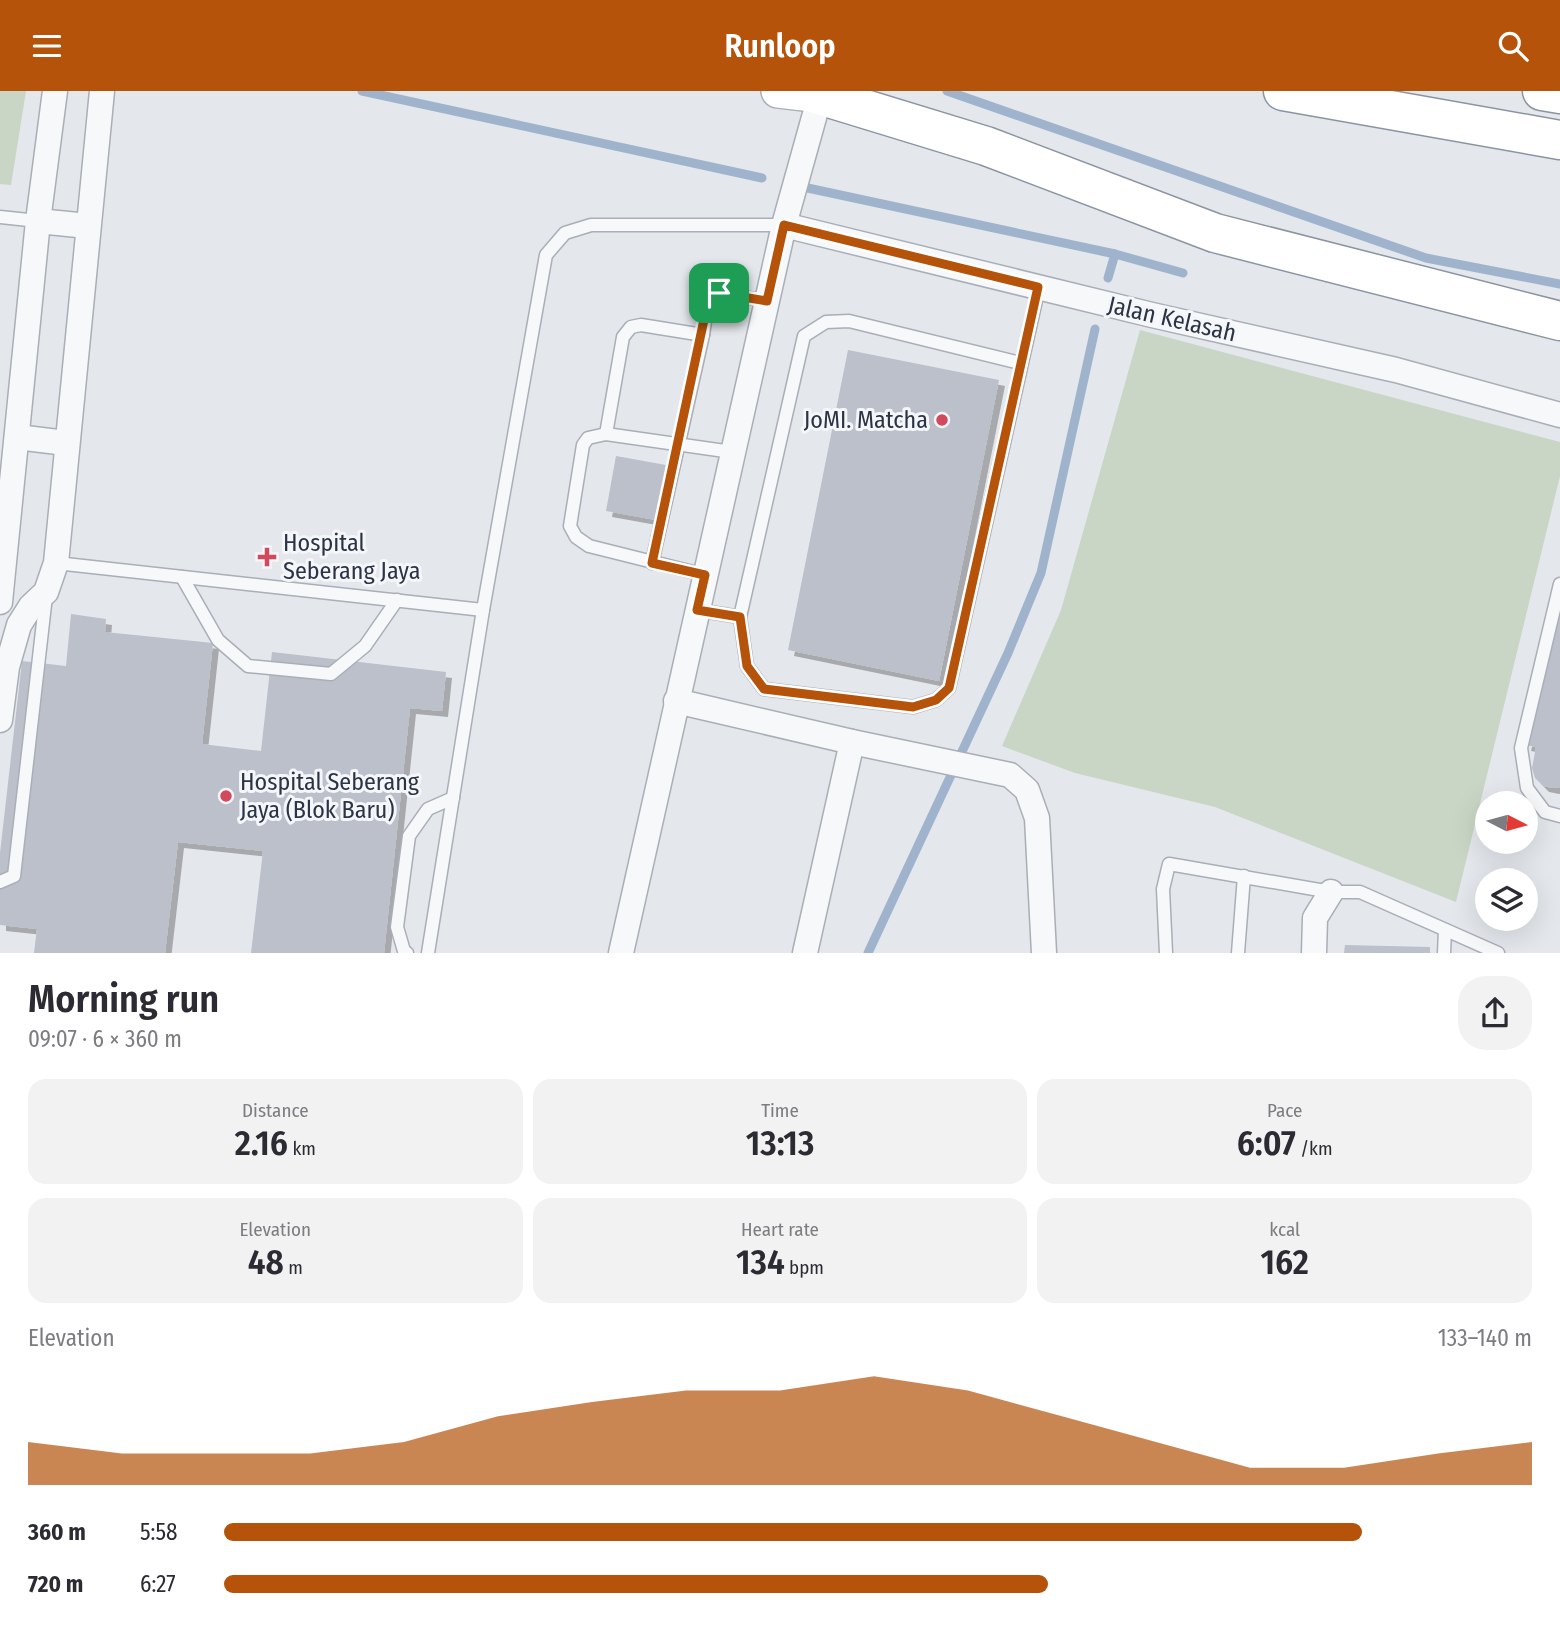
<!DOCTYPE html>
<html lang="en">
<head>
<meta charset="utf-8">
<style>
	:root { --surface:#fff; --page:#f2f2f3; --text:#2b2b33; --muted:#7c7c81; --accent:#b45309 }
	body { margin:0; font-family:"Fira Sans Condensed",sans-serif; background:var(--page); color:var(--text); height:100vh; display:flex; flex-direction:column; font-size:26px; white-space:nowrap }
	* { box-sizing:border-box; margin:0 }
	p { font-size:23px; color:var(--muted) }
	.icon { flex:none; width:38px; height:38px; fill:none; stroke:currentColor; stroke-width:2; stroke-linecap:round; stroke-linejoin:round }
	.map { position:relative; height:862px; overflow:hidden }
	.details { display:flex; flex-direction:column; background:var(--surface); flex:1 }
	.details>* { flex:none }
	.needle { width:46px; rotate:96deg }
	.controls { position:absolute; left:1475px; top:700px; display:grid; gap:14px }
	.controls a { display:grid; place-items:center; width:63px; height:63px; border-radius:50%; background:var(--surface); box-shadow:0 7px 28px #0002; font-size:35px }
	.pin { position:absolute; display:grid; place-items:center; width:60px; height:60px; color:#fff; margin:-30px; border-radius:14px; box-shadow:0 4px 10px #0006 }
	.round { display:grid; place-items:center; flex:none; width:74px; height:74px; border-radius:28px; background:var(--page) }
	.head { display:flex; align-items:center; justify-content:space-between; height:119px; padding:0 28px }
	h1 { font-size:38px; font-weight:600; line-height:52px }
	.metrics { display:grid; grid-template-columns:repeat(3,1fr); gap:10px; height:119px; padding:7px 28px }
	.metrics div { display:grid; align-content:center; border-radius:18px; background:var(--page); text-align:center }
	.metrics b { font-size:35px; font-weight:600 }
	.metrics small { font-size:19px; font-weight:400 }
	.metrics p { font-size:19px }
	.chart { height:196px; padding:14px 28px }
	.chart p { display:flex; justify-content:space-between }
	.chart svg { width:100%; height:126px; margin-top:7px; fill:var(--accent); opacity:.7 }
	ul { padding:0 28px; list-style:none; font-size:23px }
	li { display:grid; grid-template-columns:112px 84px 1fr; align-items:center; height:52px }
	li i { height:18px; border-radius:9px; background:var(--accent) }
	header { display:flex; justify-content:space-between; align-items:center; height:91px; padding:0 28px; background:var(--accent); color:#fff; font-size:32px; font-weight:600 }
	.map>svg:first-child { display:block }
	.green { fill:#c9d6c5 }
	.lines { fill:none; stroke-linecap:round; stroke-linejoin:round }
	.stream { stroke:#9fb4cc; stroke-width:9 }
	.building { fill:#bbc0ca; filter:url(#shadow) }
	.service-casing { stroke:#a9aeb7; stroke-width:15 }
	.minor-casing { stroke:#a9aeb7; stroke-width:27 }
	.secondary-casing { stroke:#a9aeb7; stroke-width:36 }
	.motorway-casing { stroke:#8b94a3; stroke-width:41 }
	.service { stroke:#f7f8fa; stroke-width:12 }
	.minor { stroke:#f7f8fa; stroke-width:24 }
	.secondary { stroke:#fff; stroke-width:33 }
	.motorway { stroke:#fff; stroke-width:38 }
	.route-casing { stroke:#fff; stroke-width:14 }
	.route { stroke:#b45309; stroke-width:9 }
	.poi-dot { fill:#d1495b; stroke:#f4f6f9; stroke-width:2.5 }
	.labels { text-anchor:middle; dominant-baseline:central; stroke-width:6; stroke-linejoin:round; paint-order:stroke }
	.street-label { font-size:24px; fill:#2b3445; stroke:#f4f6f9 }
	.poi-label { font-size:24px; fill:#2b3445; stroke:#f4f6f9; text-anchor:start }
</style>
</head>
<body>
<header><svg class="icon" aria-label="menu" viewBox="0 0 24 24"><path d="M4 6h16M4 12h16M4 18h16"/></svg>Runloop<svg class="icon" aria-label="search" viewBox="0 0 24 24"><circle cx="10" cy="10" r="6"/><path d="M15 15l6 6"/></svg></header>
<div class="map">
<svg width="1560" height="862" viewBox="0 0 1560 862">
	<defs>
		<filter id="shadow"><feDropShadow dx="6" dy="6" stdDeviation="0" flood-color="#0004"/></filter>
	</defs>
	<rect width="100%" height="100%" fill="#e4e7ec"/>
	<g class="green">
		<polygon points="0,0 26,0 11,94 0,93"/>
		<polygon points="1140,239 1560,351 1560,385 1456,811 1215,716 1075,682 1002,655 1061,519"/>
	</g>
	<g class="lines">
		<g class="stream">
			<polyline points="362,0 762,87"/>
			<polyline points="947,0 1426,167 1560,193"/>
			<polyline points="803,96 1115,163 1183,182"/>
			<polyline points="1108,187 1115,163"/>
			<polyline points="868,862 1008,562 1041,482 1095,238"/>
		</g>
	</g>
	<g class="building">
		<polygon points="848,259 999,289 939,590 788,559"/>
		<polygon points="616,365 666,374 656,429 606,420"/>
		<polygon points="1560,513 1560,696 1553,697 1543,695 1535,687 1532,677 1536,656 1525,654"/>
		<polygon points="71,523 106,528 105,541 213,552 202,653 261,660 272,561 446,581 442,620 410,617 384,862 251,862 263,760 178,751 165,862 34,862 37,838 0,834 0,762 22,570 66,575"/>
		<polygon points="1345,854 1430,856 1430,862 1344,862"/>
	</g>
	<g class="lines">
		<defs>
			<g id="service">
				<polyline points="0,126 38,130"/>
				<polyline points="703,244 708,210 711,205 719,202 767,210"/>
				<polyline points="1020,272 849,230 826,231 804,245 740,526 747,575 764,598 913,616 936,609 949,597 1039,196"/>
				<polyline points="606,343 623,246 631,236 641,234 703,244 652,472"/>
				<polyline points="56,472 483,519"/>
				<polyline points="705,484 589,455 576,446 570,435 583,354 588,347 606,343 732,361"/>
				<polyline points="182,486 218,549 248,575 331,583 365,555 397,509"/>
				<polyline points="1560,493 1521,657 1527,697 1545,721 1560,725"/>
				<polyline points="697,519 740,526"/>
				<polyline points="0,791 14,785 46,505"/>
				<polyline points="407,862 404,860 397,836 409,745 428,718 453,707"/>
				<polyline points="428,862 483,519 546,164 565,142 591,134 784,134"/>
				<polyline points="1166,862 1163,798 1169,773 1331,801 1360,801 1498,862"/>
				<polyline points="1238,862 1244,785"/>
				<polyline points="1444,862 1445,839"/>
			</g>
			<g id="minor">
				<polyline points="38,130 88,135"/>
				<polyline points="784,134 1152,224 1396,279 1560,324"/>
				<polyline points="17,346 66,352"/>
				<polyline points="0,511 38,130 55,0"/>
				<polyline points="676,610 852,651 1010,684 1027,699 1037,727 1044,862"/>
				<polyline points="0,629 7,576 19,534 31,515 46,501 56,472 102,0"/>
				<polyline points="621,862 784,134 820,5"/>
				<polyline points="805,862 852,651"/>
				<polyline points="1314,862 1315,827 1331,801"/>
			</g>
			<polyline id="secondary" points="778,0 820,5"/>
			<g id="motorway">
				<polyline points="806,0 986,55 1215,142 1560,230"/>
				<polyline points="1283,0 1560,49"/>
				<polyline points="1542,0 1560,3"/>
			</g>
		</defs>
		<use href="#service" class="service-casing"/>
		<use href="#minor" class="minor-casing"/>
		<use href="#secondary" class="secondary-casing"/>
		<use href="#motorway" class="motorway-casing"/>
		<use href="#service" class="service"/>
		<use href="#minor" class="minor"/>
		<use href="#secondary" class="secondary"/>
		<use href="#motorway" class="motorway"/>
	</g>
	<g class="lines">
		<defs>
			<polygon id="route" points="784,134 1038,196 949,597 936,609 913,616 764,598 747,575 740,526 697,519 705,484 652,472 708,210 711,205 719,202 767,210"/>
		</defs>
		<use href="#route" class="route-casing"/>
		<use href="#route" class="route"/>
	</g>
	<g class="poi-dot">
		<circle cx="942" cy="329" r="7"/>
		<path d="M263.5 455.5h7v7h7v7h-7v7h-7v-7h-7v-7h7z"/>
		<circle cx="226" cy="705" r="7"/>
	</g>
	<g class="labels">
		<g class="street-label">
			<text transform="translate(1172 228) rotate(13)">Jalan Kelasah</text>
		</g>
		<g class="poi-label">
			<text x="928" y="329" text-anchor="end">JoMI. Matcha</text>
			<text x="283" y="452">Hospital<tspan x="283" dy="28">Seberang Jaya</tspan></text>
			<text x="240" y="691">Hospital Seberang<tspan x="240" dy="28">Jaya (Blok Baru)</tspan></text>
		</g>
	</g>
</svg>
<div class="controls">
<a><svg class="needle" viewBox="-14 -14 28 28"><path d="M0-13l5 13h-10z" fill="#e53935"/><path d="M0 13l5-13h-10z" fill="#7c7c81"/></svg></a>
<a><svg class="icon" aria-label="layers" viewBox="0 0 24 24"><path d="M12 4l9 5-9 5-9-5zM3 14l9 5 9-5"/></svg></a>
</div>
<div class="pin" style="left:719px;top:202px;background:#1e9e55"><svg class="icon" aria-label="arrive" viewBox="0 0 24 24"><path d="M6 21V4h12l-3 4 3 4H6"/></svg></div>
</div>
<section class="details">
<div class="head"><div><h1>Morning run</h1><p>09:07 · 6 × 360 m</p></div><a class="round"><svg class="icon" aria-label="share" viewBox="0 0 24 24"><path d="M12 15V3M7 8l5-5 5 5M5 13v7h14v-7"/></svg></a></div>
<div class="metrics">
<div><p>Distance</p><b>2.16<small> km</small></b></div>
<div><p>Time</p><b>13:13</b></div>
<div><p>Pace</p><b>6:07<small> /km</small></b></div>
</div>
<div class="metrics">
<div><p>Elevation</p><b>48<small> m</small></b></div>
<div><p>Heart rate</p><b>134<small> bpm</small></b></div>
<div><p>kcal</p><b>162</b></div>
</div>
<div class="chart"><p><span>Elevation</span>133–140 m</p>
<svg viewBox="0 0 160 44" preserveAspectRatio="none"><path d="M0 44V29L10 33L20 33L30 33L40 29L50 20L60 15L70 11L80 11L90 6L100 11L110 20L120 29L130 38L140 38L150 33L160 29V44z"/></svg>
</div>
<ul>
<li><b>360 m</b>5:58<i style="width:87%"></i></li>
<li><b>720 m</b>6:27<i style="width:63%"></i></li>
</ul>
</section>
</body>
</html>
